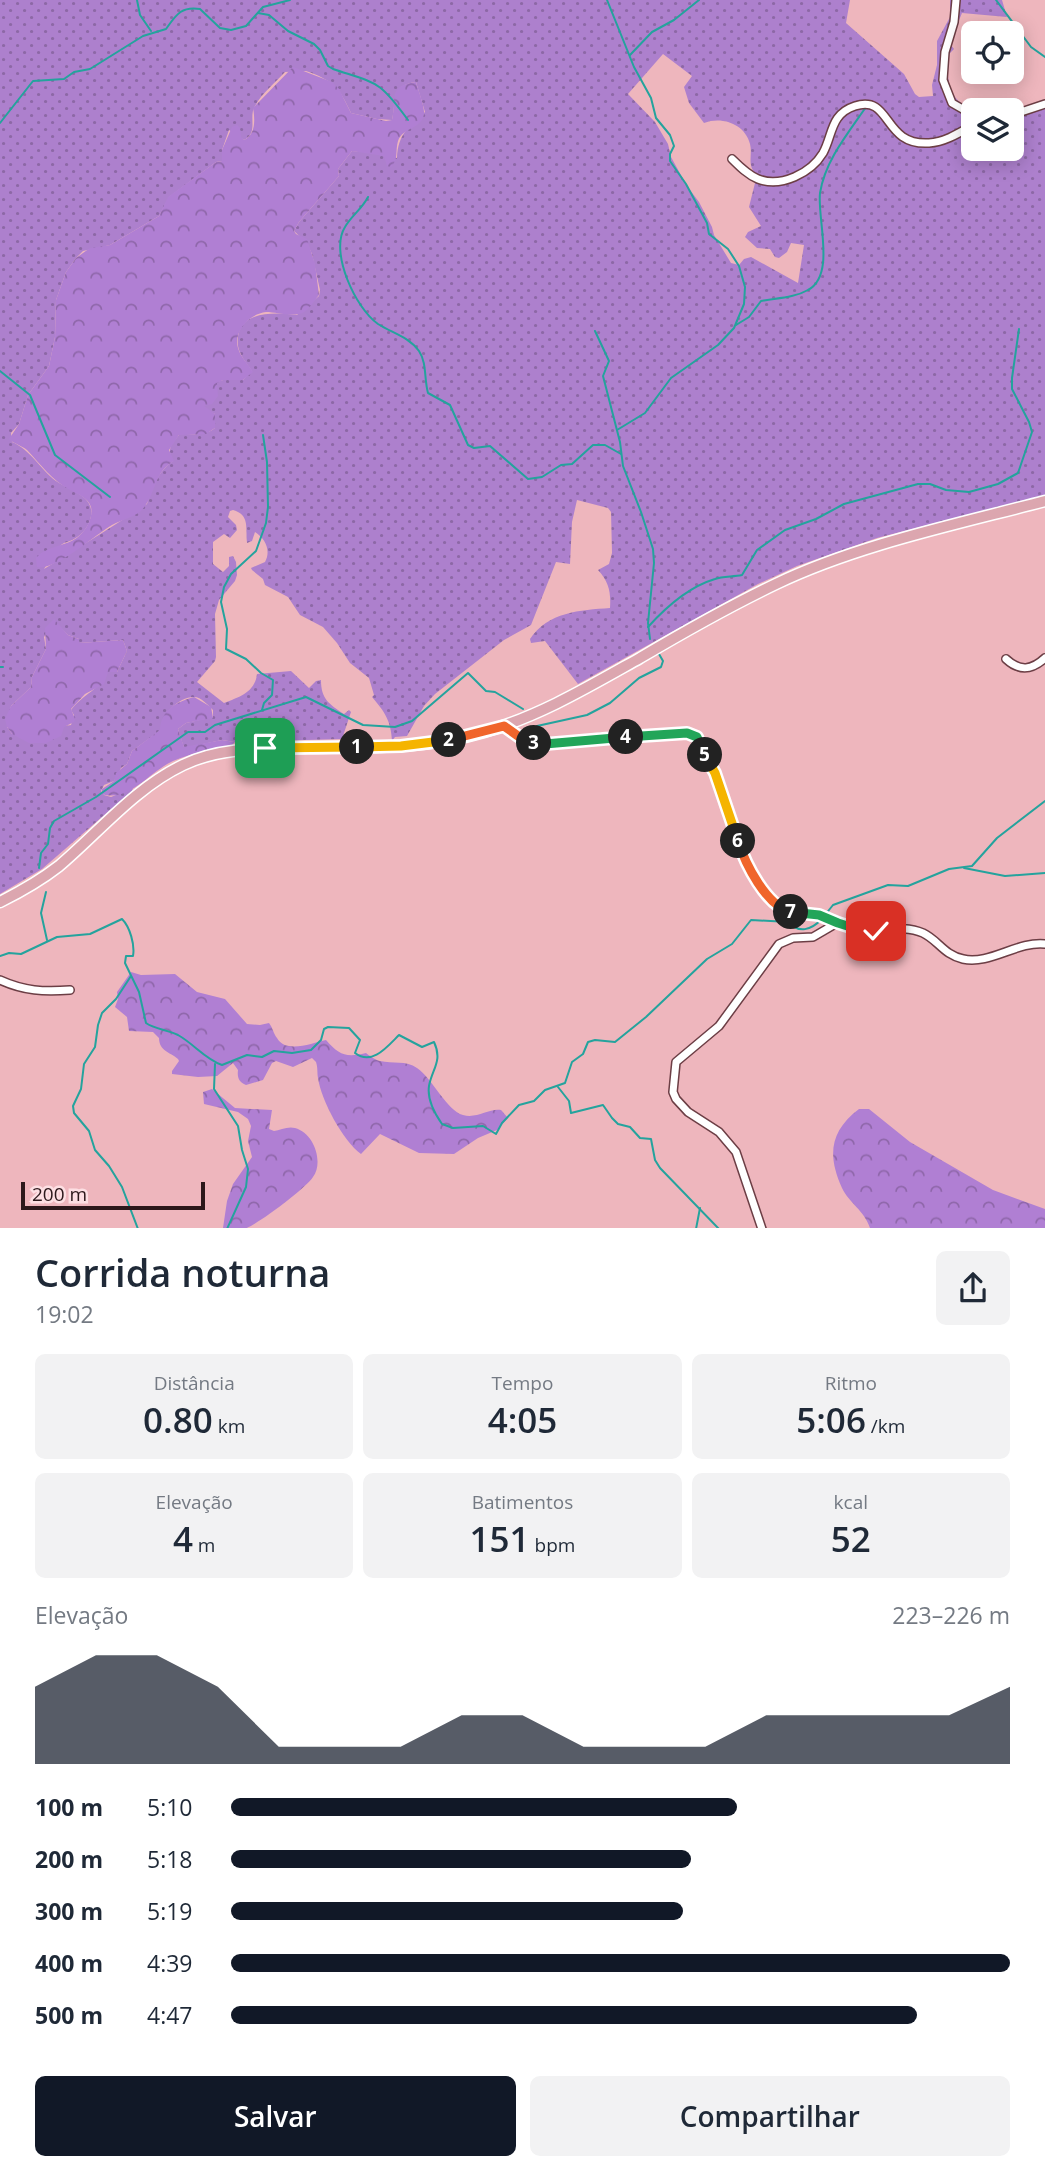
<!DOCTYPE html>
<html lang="pt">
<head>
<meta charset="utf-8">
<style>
	:root { --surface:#fff; --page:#f2f2f3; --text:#1f2937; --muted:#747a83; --accent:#111827 }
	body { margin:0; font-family:"Open Sans",sans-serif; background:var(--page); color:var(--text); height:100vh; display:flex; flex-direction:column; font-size:26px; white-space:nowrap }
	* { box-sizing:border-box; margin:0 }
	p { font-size:23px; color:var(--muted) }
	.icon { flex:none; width:38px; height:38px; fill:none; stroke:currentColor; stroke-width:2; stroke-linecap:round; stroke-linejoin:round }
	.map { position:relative; height:1228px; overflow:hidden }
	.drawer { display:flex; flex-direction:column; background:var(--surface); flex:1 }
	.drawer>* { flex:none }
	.controls { position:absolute; left:961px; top:21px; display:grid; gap:14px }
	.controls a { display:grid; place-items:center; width:63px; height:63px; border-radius:10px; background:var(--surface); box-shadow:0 4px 18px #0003; font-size:35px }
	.scale { position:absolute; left:21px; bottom:18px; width:184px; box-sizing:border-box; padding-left:7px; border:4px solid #2c181b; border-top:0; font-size:19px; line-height:24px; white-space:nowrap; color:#2c181b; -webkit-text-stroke:5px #fddfe3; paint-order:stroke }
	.pin { position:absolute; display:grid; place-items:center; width:60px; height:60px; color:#fff; margin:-30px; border-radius:14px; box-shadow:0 4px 10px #0006 }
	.km { position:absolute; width:35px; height:35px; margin:-18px; border-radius:50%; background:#222; color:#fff; font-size:19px; line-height:35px; text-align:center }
	.round { display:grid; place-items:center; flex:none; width:74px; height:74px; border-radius:10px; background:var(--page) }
	.head { display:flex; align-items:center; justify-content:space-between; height:119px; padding:0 35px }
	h1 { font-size:38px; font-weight:600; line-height:52px }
	.figures { display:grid; grid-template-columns:repeat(3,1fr); gap:10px; height:119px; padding:7px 35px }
	.figures div { display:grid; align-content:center; border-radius:10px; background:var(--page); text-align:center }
	.figures b { font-size:35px; font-weight:600 }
	.figures small { font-size:19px; font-weight:400 }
	.figures p { font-size:19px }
	.chart { height:196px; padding:14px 35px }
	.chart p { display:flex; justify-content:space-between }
	.chart svg { width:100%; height:126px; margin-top:7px; fill:var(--accent); opacity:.7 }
	.cta { display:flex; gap:14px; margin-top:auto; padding:14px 35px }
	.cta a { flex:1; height:80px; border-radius:10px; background:var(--accent); color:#fff; font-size:28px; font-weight:600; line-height:80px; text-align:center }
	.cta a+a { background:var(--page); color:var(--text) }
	ul { padding:0 35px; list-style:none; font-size:23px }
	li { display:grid; grid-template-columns:112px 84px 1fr; align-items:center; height:52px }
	li i { height:18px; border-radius:9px; background:var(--accent) }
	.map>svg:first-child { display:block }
	.grass { fill:url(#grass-dots); fill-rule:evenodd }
	.forest { fill:url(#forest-crowns) }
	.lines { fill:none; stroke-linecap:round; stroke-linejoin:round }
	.stream { stroke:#24a39d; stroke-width:2 }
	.minor-casing { stroke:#6c3e45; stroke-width:10 }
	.major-casing { stroke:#fff; stroke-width:13 }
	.minor { stroke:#fff; stroke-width:7 }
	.major { stroke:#dca6af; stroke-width:10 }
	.split-1-casing { stroke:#fff; stroke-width:14 }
	.split-2-casing { stroke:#fff; stroke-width:14 }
	.split-3-casing { stroke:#fff; stroke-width:14 }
	.split-4-casing { stroke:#fff; stroke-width:14 }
	.split-5-casing { stroke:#fff; stroke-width:14 }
	.split-6-casing { stroke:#fff; stroke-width:14 }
	.split-7-casing { stroke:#fff; stroke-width:14 }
	.split-8-casing { stroke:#fff; stroke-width:14 }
	.split-1 { stroke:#f5b400; stroke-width:9 }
	.split-2 { stroke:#f5b400; stroke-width:9 }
	.split-3 { stroke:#f0652b; stroke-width:9 }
	.split-4 { stroke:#22a559; stroke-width:9 }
	.split-5 { stroke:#22a559; stroke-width:9 }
	.split-6 { stroke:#f5b400; stroke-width:9 }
	.split-7 { stroke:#f0652b; stroke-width:9 }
	.split-8 { stroke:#22a559; stroke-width:9 }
</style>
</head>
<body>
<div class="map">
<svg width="1045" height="1229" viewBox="0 0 1045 1229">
	<defs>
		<pattern id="grass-dots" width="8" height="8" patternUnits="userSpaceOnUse" patternTransform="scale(1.75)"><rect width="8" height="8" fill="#ad80cd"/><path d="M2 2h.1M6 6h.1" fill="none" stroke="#8d68a6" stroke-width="1.8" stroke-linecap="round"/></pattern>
		<pattern id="forest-crowns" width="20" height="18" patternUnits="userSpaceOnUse" patternTransform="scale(1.75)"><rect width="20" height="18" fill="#b07fd3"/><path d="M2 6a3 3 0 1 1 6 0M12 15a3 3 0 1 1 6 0" fill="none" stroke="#8f67aa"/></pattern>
	</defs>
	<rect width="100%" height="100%" fill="#eeb6bd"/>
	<path class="grass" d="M0,0H850L846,23L904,74L915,94L919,97L933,96L932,85L937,65V41L950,17V0H1002L1007,17L962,13L953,35L951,45L954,49L947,56L946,62C950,89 948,97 973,111V149H1012V112L1045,100V495L877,538L797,566L758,584L578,684L545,641L531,643L530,639C548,612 580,610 610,608C611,592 609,582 598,570L609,564L612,553L611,512L608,508L577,500L572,522L570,564L556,562L531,625L504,640L435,694L424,706L407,736L395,737L392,741C391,721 385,712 372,697L374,695L369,678L350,663L337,643L323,627L300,615L288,597L265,585L263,579L252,570L251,568L265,562C271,551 266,539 255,532L252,541L247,543C245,530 251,515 233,510L230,511L228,517L236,525L237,530L230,538L224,534L213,542V564L223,572L229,566V557L233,556L236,562L237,575L235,581L219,600L215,614L216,657L215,661L197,682L224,703C240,697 255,692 257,674L291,671L309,688L316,681L321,680C321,699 329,704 344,714L349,710L351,712L342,739L235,742L222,740L184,748L178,729L186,723L213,717V710C208,705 201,697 194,697C178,697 161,715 161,730L132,751L127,764L121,768L114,781L104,785L101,791L104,795L111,797L133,788L132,791L42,869L0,894ZM663,54L692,76L684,87L689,103L704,123C722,116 745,124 750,144C753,156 746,165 757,175L749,207L761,226L748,232L745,237L757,248L770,249L775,257L779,258L787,252L791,243L804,245L798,283L751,257L744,259L739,265L731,263L714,235L712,227L699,202L687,186L671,157L668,144L655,122L628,94ZM306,71C334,81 339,87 351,113L377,119L392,120C397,99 389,86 416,82L425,112C408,128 398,134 397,158L377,153L352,151L338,169L339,176L299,222L294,231L307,243L312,254L320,290L319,296L297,315C274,312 234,310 238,346C239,354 247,364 252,371L243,380H223L217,382V390L203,406L204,409L215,414V428C206,436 191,434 180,434C172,443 166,449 173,461C158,471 152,488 147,504C113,526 79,548 44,569C49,562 53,552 60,546C63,542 70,542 74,539C86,533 97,515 88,502C82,493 66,488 56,481C40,469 31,450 12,442L11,433L19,424L28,395L49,366L55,337L56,300L66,272L76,258L83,251L110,245L159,216L169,197L216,162L222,161V150L229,130L244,140C259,132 248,117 255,106C262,93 276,82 285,72ZM55,622L68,635L79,639V643L123,640L127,651L117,672H107C100,690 84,693 71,710L74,715L71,725L12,734L7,727L11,706L31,687L32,677L46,649L44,637Z"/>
	<g class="forest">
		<path d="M293,67L332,82L339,89L351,113L386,121L392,120C397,98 387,86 416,82C418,89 425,108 424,114C422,129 403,127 398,141C395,151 399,159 391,167L387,166L384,156L352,151L338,169L339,176L299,222L294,231L296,234L307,239L315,264L319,295C313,302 308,312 299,314C288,316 275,312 266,312C249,314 233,332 238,348C240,356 249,365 253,372L243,380H223L217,383L218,396L212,404L204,406L215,414V428L206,434L179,435L169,450L174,461C155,471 156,491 145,506C138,517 123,519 112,525C95,535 55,571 37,567L36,558C47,545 67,547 79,536C87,529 93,518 91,507C88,498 78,494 70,490C52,480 41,465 27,450C21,445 14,444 9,439L19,424L28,395L49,366L55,337L56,300L66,272L76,258L90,248L110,245L159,216L168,197L216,162L222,161V150L232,127L237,125L240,128L241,137L244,140C256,135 255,119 253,108Z"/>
		<polygon points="54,619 68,635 79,639 79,643 123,640 127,651 117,672 108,672 104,684 85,694 71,709 75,719 74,722 64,727 61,736 46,743 29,743 12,734 7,727 5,719 11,706 31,687 32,677 46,649 45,628"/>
		<path d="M194,697L211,707L213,718L186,723L178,729L184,747L222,740L235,742L232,745C212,749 192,753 173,761C150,771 129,803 102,794V789L114,781L116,773L127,764L132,751L160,730C161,710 176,702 194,697Z"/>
		<path d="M131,972L141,975L175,974L197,992L225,999L247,1024L260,1025L269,1023C273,1028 273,1033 277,1038C286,1054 312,1043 326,1040C339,1055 346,1058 366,1053C370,1056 375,1060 380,1061C393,1064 406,1060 417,1068C433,1079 447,1111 463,1115C477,1119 489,1108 501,1110L508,1118L497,1130L478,1138L454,1154L419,1153L380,1134L361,1154C343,1141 321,1100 318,1078C317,1073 318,1068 316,1062L312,1058L293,1067L276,1061L272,1063L263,1080L246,1085C239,1082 237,1078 238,1070L233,1063L217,1076L198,1077L172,1074V1071L179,1061L178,1059C170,1052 159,1051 159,1038L153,1032L129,1031L127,1017L115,1007L118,999L117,992Z"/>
		<path d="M212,1089L235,1108L272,1110L269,1129L274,1131C280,1130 288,1126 295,1128C314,1133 324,1162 313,1177C306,1188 256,1226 244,1229C238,1229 229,1229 223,1228L227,1201L233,1184L252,1157L248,1141L251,1126L248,1119L238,1112L204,1104L203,1092Z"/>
		<path d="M859,1109H869L910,1142L993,1190L1045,1209V1228H870C864,1210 849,1203 842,1188C827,1155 830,1131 859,1109Z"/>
	</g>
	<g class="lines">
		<g class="stream">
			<polyline points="137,0 140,15 151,31"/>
			<polyline points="607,0 634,67 651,98 656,118 670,135 674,146 670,154 670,161 686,184 707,223 709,234 728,249 739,266 745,287 744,304 734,328 718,345 671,378 645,413 617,430"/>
			<polyline points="996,0 1031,47 1045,57"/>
			<path d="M258,13L269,15L288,31L314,44L320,50L328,66L333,69C378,84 379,80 408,120"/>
			<polyline points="630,55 652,32 674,20 699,0"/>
			<path d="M0,123L33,81L64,79L74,72L90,69L143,36L166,29C176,15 181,6 200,9L220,28L231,30L246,26L263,7L290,0"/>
			<path d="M368,197C362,209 351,216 345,227C329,252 356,309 378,324C392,333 409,337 419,351C427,363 424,379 428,393L450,405L468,445L474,448L490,446L528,479L542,477L561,465L572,464L593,445H605L621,454"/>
			<path d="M736,325L749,317L761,301C777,298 794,298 808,290C836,275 817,219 820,193C825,161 848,133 866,107"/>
			<polyline points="595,331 609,361 603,376 620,442 623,466 641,512 653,549 654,563 648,623 650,639"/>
			<polyline points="0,371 30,395 55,455 110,497"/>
			<path d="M648,627C666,607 688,587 715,579C723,576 733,577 742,575L757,550L785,530L816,519L844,504L918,484H930L946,490L969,492L998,484L1018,473L1032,432L1029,422L1012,389V378L1019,329"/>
			<polyline points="0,667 3,667"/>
			<polyline points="262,710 264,703 272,695 273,680 261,673 246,659 226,649 227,629 221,602 224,587 231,574 256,551 266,523 268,507 267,462 263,435"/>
			<polyline points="537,726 587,715 610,703 639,678 661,667 663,661 659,654"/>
			<polyline points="39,868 41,853 48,844 50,828 54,821 96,797 188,732 205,732 215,725 306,697 363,725 395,727 412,721 468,673 486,691 495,692 523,709"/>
			<polyline points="964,868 1005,876 1045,873"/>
			<polyline points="46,892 41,913 47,940"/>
			<polyline points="825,915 833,905 888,885 908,886 949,869 972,866 997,838 1045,801"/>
			<path d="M0,956L9,953L21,954L57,937L90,934L122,919C130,927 135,945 133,956H126L125,963L139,992L146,1023C154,1029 168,1030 178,1035C194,1044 205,1059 222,1065L247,1055L262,1057L274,1051L292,1053L311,1050L321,1040L324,1029L328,1027L349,1028L360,1040L355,1053C372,1066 387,1047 399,1035L422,1047L434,1042C443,1061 432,1069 429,1086C427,1099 435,1114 442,1124L453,1128L483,1126L496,1134L502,1123L519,1105L534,1101L545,1090L565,1083L572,1062L583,1054L588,1042L595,1040L615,1042L646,1017L707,959L732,944L751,920L788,922C799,934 811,930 822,919"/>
			<polyline points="131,976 116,999 102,1013 98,1025 95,1047 84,1064 81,1089 73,1106 74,1113 89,1131 95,1150 109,1166 122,1187 138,1229"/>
			<polyline points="215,1064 214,1089 238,1126 242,1150 248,1169 246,1187 227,1229"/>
			<polyline points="558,1087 569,1101 571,1113 603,1105 612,1118 618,1124 630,1127 640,1138 651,1139 655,1160 660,1168 719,1229"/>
			<polyline points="696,1229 700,1208"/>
		</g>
		<defs>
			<g id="minor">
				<polyline points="956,0 954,22 945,52 943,80 952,103 973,115"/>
				<polyline points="1012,115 1045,104"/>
				<path d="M732,159C740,167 748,175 758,179C781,188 811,173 823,153C833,135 830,114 855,106C892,94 882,146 929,143C945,142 959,133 973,125"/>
				<path d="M1006,659C1020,672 1032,670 1045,658"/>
				<path d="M504,726L525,741L545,745L606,737L687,733L697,737C703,749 710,762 715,775C733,819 740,882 784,909C791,914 801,912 810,913C824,915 836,923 850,927C873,934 900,923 923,933C938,940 944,955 963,959C990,965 1017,941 1045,944"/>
				<path d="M0,980C24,991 44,992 70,990"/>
				<polyline points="762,1229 736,1152 719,1132 688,1112 676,1099 673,1092 676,1062 719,1026 779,944 793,938 813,937 837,923"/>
			</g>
			<path id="major" d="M0,902C20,892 41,880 59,866C99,832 135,788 183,765C222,746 266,749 308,748C367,747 427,749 484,732C540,716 590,686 640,658C684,632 730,606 776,584C857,545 958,524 1045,501"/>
		</defs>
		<use href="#minor" class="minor-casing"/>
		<use href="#major" class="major-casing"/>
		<use href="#minor" class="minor"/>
		<use href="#major" class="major"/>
	</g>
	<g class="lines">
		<defs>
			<polyline id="split-1" points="265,748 357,747"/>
			<polyline id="split-2" points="357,747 401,746 449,740"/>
			<polyline id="split-3" points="449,740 504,726 525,741 534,743"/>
			<polyline id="split-4" points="534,743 545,744 626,737"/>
			<polyline id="split-5" points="626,737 687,733 697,737 705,755"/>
			<polyline id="split-6" points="705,755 715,773 738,841"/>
			<path id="split-7" d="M738,841C745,863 766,906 791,912"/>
			<polyline id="split-8" points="791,912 819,915 838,923 860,930 876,931"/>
		</defs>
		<use href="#split-1" class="split-1-casing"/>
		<use href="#split-2" class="split-2-casing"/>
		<use href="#split-3" class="split-3-casing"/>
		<use href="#split-4" class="split-4-casing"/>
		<use href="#split-5" class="split-5-casing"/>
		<use href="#split-6" class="split-6-casing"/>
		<use href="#split-7" class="split-7-casing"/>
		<use href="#split-8" class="split-8-casing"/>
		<use href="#split-1" class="split-1"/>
		<use href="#split-2" class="split-2"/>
		<use href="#split-3" class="split-3"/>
		<use href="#split-4" class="split-4"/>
		<use href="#split-5" class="split-5"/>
		<use href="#split-6" class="split-6"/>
		<use href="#split-7" class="split-7"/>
		<use href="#split-8" class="split-8"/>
	</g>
</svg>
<div class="controls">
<a><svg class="icon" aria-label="locate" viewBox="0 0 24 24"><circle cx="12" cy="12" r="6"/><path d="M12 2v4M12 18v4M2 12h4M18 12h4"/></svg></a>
<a><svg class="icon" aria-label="layers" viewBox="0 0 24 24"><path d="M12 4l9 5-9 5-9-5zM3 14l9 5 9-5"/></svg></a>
</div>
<div class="scale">200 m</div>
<div class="pin" style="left:265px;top:748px;background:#1e9e55"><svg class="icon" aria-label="arrive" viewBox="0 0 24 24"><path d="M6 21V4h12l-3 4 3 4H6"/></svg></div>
<div class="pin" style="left:876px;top:931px;background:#d93025"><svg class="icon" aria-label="check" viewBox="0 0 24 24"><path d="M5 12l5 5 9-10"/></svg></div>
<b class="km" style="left:357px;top:747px">1</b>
<b class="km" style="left:449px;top:740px">2</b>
<b class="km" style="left:534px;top:743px">3</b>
<b class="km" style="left:626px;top:737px">4</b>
<b class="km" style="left:705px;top:755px">5</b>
<b class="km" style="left:738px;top:841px">6</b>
<b class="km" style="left:791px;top:912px">7</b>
</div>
<section class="drawer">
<div class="head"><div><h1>Corrida noturna</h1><p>19:02</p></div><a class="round"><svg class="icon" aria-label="share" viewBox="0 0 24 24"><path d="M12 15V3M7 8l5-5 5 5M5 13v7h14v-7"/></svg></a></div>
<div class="figures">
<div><p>Distância</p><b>0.80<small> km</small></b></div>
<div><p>Tempo</p><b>4:05</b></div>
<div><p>Ritmo</p><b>5:06<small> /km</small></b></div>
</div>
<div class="figures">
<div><p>Elevação</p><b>4<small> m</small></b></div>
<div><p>Batimentos</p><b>151<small> bpm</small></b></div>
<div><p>kcal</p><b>52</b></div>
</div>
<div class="chart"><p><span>Elevação</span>223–226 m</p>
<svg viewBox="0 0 160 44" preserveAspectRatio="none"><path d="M0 44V17L10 6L20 6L30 17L40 38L50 38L60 38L70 27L80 27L90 38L100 38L110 38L120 27L130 27L140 27L150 27L160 17V44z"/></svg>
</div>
<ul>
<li><b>100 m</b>5:10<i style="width:65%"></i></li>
<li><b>200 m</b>5:18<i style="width:59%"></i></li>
<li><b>300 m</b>5:19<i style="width:58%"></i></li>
<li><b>400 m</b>4:39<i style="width:100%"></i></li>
<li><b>500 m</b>4:47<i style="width:88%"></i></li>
</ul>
<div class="cta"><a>Salvar</a><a>Compartilhar</a></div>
</section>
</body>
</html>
